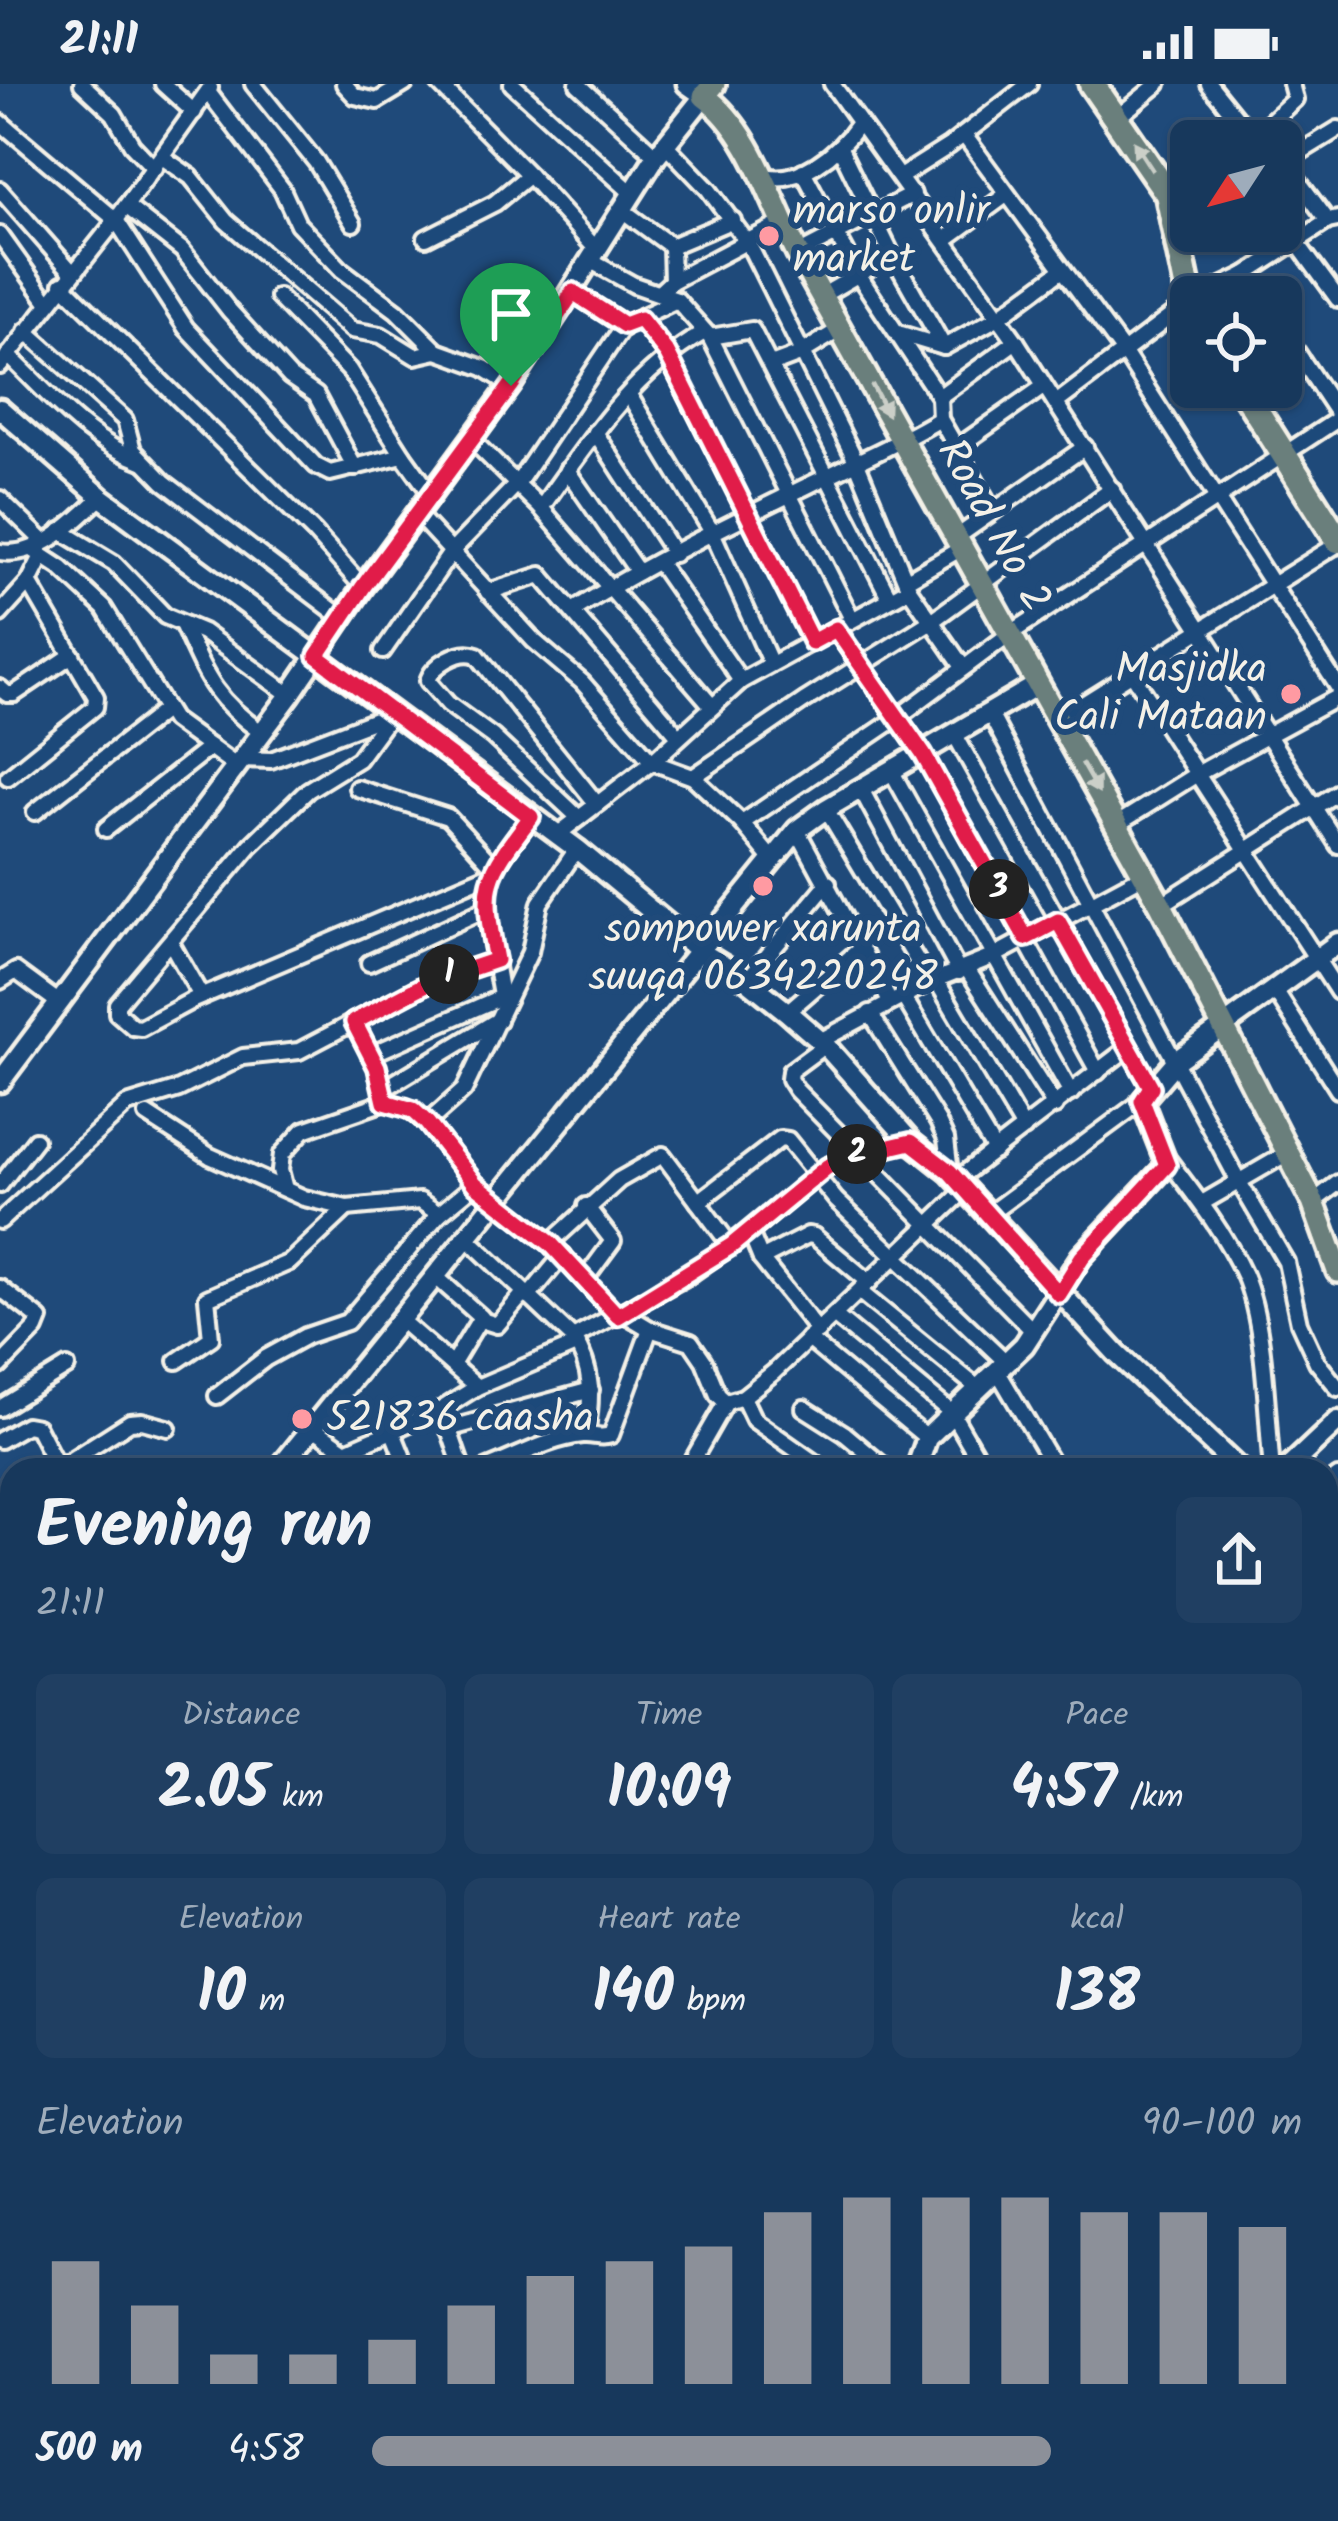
<!DOCTYPE html>
<html lang="en">
<head>
<meta charset="utf-8">
<style>
	:root { --surface:#17385c; --page:#203f62; --text:#f1f3f6; --muted:#9eacbb; --line:#365272; --accent:#8c9099 }
	body { margin:0; font-family:Kalam,sans-serif; background:var(--page); color:var(--text); height:100vh; display:flex; flex-direction:column; font-size:45px; white-space:nowrap }
	* { box-sizing:border-box; margin:0 }
	p { font-size:39px; color:var(--muted) }
	.icon { flex:none; width:66px; height:66px; fill:none; stroke:currentColor; stroke-width:2; stroke-linecap:round; stroke-linejoin:round }
	.map { position:relative; flex:1; overflow:hidden }
	.panel { position:absolute; left:0px; top:1374px; width:1338px; height:1065px; display:flex; flex-direction:column; background:var(--surface); border-radius:36px 36px 0 0; box-shadow:0 3px 9px #0004,0 0 0 3px var(--line) }
	.panel>* { flex:none }
	.needle { width:78px; rotate:234deg }
	.controls { position:absolute; left:1170px; top:36px; display:grid; gap:24px }
	.controls a { display:grid; place-items:center; width:132px; height:132px; border-radius:18px; background:var(--surface); box-shadow:0 3px 9px #0004,0 0 0 3px var(--line); font-size:60px }
	.pin { position:absolute; display:grid; place-items:center; width:102px; height:102px; color:#fff; margin:-123px -51px; border-radius:50% 50% 50% 0; rotate:-45deg; box-shadow:0 0 12px #0007 }
	.pin .icon { rotate:45deg }
	.km { position:absolute; width:60px; height:60px; margin:-30px; border-radius:50%; background:#222; color:#fff; font-size:33px; line-height:60px; text-align:center }
	.round { display:grid; place-items:center; flex:none; width:126px; height:126px; border-radius:18px; background:var(--page) }
	.overview { display:flex; align-items:center; justify-content:space-between; height:204px; padding:0 36px }
	h1 { font-size:66px; font-weight:600; line-height:90px }
	.stats { display:grid; grid-template-columns:repeat(3,1fr); gap:18px; height:204px; padding:12px 36px }
	.stats div { display:grid; align-content:center; border-radius:18px; background:var(--page); text-align:center }
	.stats b { font-size:60px; font-weight:600 }
	.stats small { font-size:33px; font-weight:400 }
	.stats p { font-size:33px }
	.chart { height:336px; padding:24px 36px }
	.chart p { display:flex; justify-content:space-between }
	.chart svg { width:100%; height:216px; margin-top:12px; stroke:var(--accent); stroke-width:6 }
	ul { padding:0 36px; list-style:none; font-size:39px }
	li { display:grid; grid-template-columns:192px 144px 1fr; align-items:center; height:90px }
	li i { height:30px; border-radius:15px; background:var(--accent) }
	.status { display:flex; justify-content:space-between; align-items:center; height:84px; padding:0 60px; background:var(--surface); direction:ltr }
	.status svg { height:33px; fill:currentColor }
	.map>svg:first-child { display:block }
	.lines { fill:none; stroke-linecap:round; stroke-linejoin:round }
	.street-casing { stroke:#f4f1e8; stroke-width:22 }
	.secondary-casing { stroke:#f4f1e8; stroke-width:27 }
	.primary-casing { stroke:#f4f1e8; stroke-width:30 }
	.highway-casing { stroke:#f4f1e8; stroke-width:33 }
	.street { stroke:#1f4a7a; stroke-width:14 }
	.secondary { stroke:#1f4a7a; stroke-width:18 }
	.primary { stroke:#6b7f7c; stroke-width:21 }
	.highway { stroke:#6b7f7c; stroke-width:24 }
	.oneway { fill:#cbcfc8 }
	.route-casing { stroke:#fff; stroke-width:24 }
	.route { stroke:#e11d48; stroke-width:15 }
	.poi-dot { fill:#ff9aa2; stroke:#1f4a7a; stroke-width:4.5 }
	.labels { text-anchor:middle; dominant-baseline:central; stroke-width:12; stroke-linejoin:round; paint-order:stroke }
	.poi-label { font-size:42px; fill:#f4f1e8; stroke:#1f4a7a; text-anchor:start }
	.street-label { font-size:42px; fill:#f4f1e8; stroke:#1f4a7a }
</style>
</head>
<body>
<div class="status"><b>21:11</b><svg viewBox="0 0 49 12"><path d="M0 12V9h3v3zM5 12V6h3v6zM10 12V3h3v9zM15 12V0h3v12zM26 1h20v11H26zM47 4h2v5h-2z"/></svg></div>
<div class="map">
<svg width="1338" height="2437" viewBox="0 0 1338 2437">
	<rect width="100%" height="100%" fill="#1f4a7a"/>
	<filter id="ink" filterUnits="userSpaceOnUse"><feTurbulence type="fractalNoise" baseFrequency=".00833" numOctaves="2"/><feDisplacementMap in="SourceGraphic" scale="24" xChannelSelector="R" yChannelSelector="G"/><feConvolveMatrix kernelMatrix="1 2 1 2 8 2 1 2 1" color-interpolation-filters="sRGB"/></filter>
	<g filter="url(#ink)">
		<g class="lines">
			<defs>
				<g id="street">
					<polyline points="82,0 114,30 132,61 154,84"/>
					<polyline points="163,0 194,28"/>
					<polyline points="253,0 316,78 353,139"/>
					<polyline points="344,0 355,12 377,17 405,0"/>
					<polyline points="439,0 529,91"/>
					<polyline points="512,0 632,109"/>
					<polyline points="578,0 656,72"/>
					<polyline points="832,0 1016,257 1338,761"/>
					<polyline points="1209,0 1247,47 1261,46 1295,15 1291,0"/>
					<polyline points="208,8 282,105 298,140 342,186 397,227 437,267 484,284 511,301"/>
					<polyline points="1118,33 1158,0"/>
					<polyline points="0,38 116,136 186,244 316,382 330,389 403,371 431,410"/>
					<polyline points="964,51 1123,267 1338,603"/>
					<polyline points="665,60 709,106 748,159 857,379 909,505 963,583"/>
					<polyline points="840,64 892,171 944,263"/>
					<polyline points="162,73 191,93 226,137 352,246 381,251 415,272 437,267"/>
					<polyline points="1281,74 1328,137"/>
					<polyline points="1281,80 1338,45"/>
					<polyline points="803,87 859,192 939,313 940,335 993,427"/>
					<path d="M760,90C797,105 840,67 859,39"/>
					<polyline points="900,93 949,62 1029,0"/>
					<polyline points="0,106 72,188"/>
					<polyline points="1168,110 1191,92"/>
					<polyline points="126,122 182,166 229,226 290,293 316,311 355,384"/>
					<polyline points="622,126 671,162"/>
					<polyline points="1281,137 1338,215"/>
					<polyline points="0,151 48,218"/>
					<polyline points="426,154 495,119 529,91 597,166"/>
					<polyline points="946,155 1006,111"/>
					<polyline points="671,162 733,136"/>
					<polyline points="671,162 672,197"/>
					<polyline points="798,170 913,110"/>
					<polyline points="591,177 634,201 677,216 710,253 852,535"/>
					<polyline points="1245,191 1260,213"/>
					<polyline points="62,200 314,448 363,503"/>
					<polyline points="573,208 624,241"/>
					<polyline points="659,209 672,197 782,139"/>
					<polyline points="823,211 892,171"/>
					<polyline points="278,213 349,286 403,371"/>
					<polyline points="1199,213 1245,191 1328,137 1338,135"/>
					<polyline points="479,234 544,254"/>
					<polyline points="640,235 666,269 812,558"/>
					<polyline points="1281,244 1338,330"/>
					<polyline points="26,247 125,336 133,366 164,398 344,535"/>
					<polyline points="901,250 944,263 997,234 1061,187"/>
					<polyline points="710,253 752,246 889,513"/>
					<path d="M8,271C50,311 87,357 142,377"/>
					<polyline points="771,281 800,270 842,244"/>
					<polyline points="0,282 116,136 210,4"/>
					<polyline points="629,311 712,448 771,580"/>
					<polyline points="939,313 1016,257"/>
					<polyline points="1056,319 1191,217"/>
					<polyline points="595,348 674,470"/>
					<polyline points="472,356 541,424 711,621"/>
					<polyline points="955,365 1043,303"/>
					<polyline points="567,386 638,488"/>
					<polyline points="0,415 44,458"/>
					<path d="M541,424C587,359 632,289 703,249"/>
					<polyline points="417,430 534,557 582,598 652,678 693,693 742,739 771,774"/>
					<polyline points="61,447 114,479 165,532 203,548 290,611"/>
					<polyline points="954,455 1085,363"/>
					<polyline points="32,465 61,484 104,524 173,636 236,682"/>
					<path d="M0,468C39,474 75,438 101,413"/>
					<polyline points="659,479 741,597"/>
					<polyline points="907,496 960,465"/>
					<polyline points="488,508 541,491 678,651"/>
					<path d="M574,526C658,473 750,430 840,386C874,370 907,355 940,335"/>
					<polyline points="0,530 29,498 42,472"/>
					<path d="M182,540C206,592 213,614 261,648"/>
					<polyline points="835,545 923,670 1098,988"/>
					<polyline points="383,567 452,467 517,400 624,241 677,216"/>
					<polyline points="1133,591 1338,908"/>
					<polyline points="0,604 7,610 14,610 72,571"/>
					<polyline points="391,630 358,675 308,706 251,761 117,920 117,929 133,943 141,944 193,916 490,790"/>
					<polyline points="990,630 1239,1098 1286,1178 1299,1239 1317,1278 1338,1304"/>
					<polyline points="1056,637 1338,460"/>
					<polyline points="955,651 1151,1003"/>
					<polyline points="241,675 271,676 391,630"/>
					<polyline points="892,688 1071,1009"/>
					<polyline points="8,693 95,623 96,613 29,498"/>
					<polyline points="693,693 804,617 933,536 1112,405"/>
					<polyline points="357,704 448,733 493,782"/>
					<polyline points="861,705 959,888"/>
					<polyline points="826,725 930,898"/>
					<polyline points="35,728 164,627"/>
					<path d="M579,734L493,653L448,620L428,597C432,581 460,564 477,571L597,720"/>
					<polyline points="742,739 897,634 1008,551 1338,335"/>
					<polyline points="1116,741 1197,690 1338,613"/>
					<polyline points="106,745 210,663"/>
					<polyline points="797,746 890,918"/>
					<polyline points="557,751 652,678 741,597 909,505"/>
					<polyline points="1161,821 1338,708"/>
					<polyline points="171,859 201,912"/>
					<polyline points="369,879 486,825"/>
					<polyline points="967,885 1055,1022"/>
					<polyline points="747,896 828,799"/>
					<polyline points="936,896 1024,1045"/>
					<polyline points="0,897 16,887 58,918"/>
					<polyline points="1274,905 1338,1006"/>
					<polyline points="501,912 486,825 490,790 531,733"/>
					<polyline points="903,912 995,1067"/>
					<polyline points="787,928 861,864"/>
					<polyline points="870,929 938,1038 946,1055 950,1089"/>
					<polyline points="354,938 377,983 385,1013"/>
					<polyline points="820,957 930,898 992,873 1144,791"/>
					<polyline points="825,961 790,987 789,995 796,1006 1034,1248"/>
					<polyline points="370,971 508,910"/>
					<polyline points="384,1005 498,936"/>
					<polyline points="147,1031 210,1072 304,1114 347,1124 420,1117 439,1130"/>
					<polyline points="427,1039 464,1006 530,868 540,819 577,765"/>
					<path d="M1166,1073C1194,1110 1225,1149 1244,1191C1266,1242 1266,1329 1272,1386"/>
					<polyline points="956,1096 1128,964"/>
					<polyline points="0,1101 35,1056"/>
					<polyline points="285,1105 280,1086 282,1070 304,1046 385,1018 406,1023 427,1039 475,1100 550,1159 618,1233"/>
					<polyline points="698,1118 780,1055 788,1056 836,1116 1007,1279"/>
					<polyline points="1313,1118 1338,1099"/>
					<polyline points="1202,1119 1286,1070"/>
					<polyline points="989,1130 1142,1017"/>
					<polyline points="0,1137 127,1021 179,1005 243,973 299,967 428,899 496,876"/>
					<polyline points="750,1148 761,1175 818,1247"/>
					<path d="M467,1154L573,1254C594,1285 592,1315 586,1351"/>
					<polyline points="550,1159 619,1096 663,1071 731,1162"/>
					<polyline points="761,1175 808,1151 814,1152 869,1198"/>
					<polyline points="435,1192 481,1233 452,1281"/>
					<polyline points="585,1195 613,1157 586,1122"/>
					<polyline points="0,1204 40,1235 36,1245 0,1282"/>
					<polyline points="860,1208 979,1305"/>
					<polyline points="528,1213 563,1171"/>
					<polyline points="625,1230 650,1245 691,1258 704,1277 718,1311 726,1318"/>
					<polyline points="835,1232 952,1329 985,1386"/>
					<polyline points="399,1235 477,1303"/>
					<polyline points="481,1236 497,1241 524,1209"/>
					<polyline points="573,1254 688,1192 750,1148 827,1083 856,1071 911,1058"/>
					<polyline points="808,1255 927,1354"/>
					<polyline points="177,1277 211,1254 207,1214 290,1178 347,1124"/>
					<polyline points="998,1288 1056,1386"/>
					<polyline points="217,1312 266,1274 306,1252 347,1238 439,1130 475,1100"/>
					<polyline points="743,1313 754,1336 825,1386"/>
					<polyline points="0,1324 67,1283"/>
					<polyline points="804,1324 845,1350 888,1386"/>
					<polyline points="442,1325 463,1386"/>
					<polyline points="312,1343 346,1367 442,1325 477,1303 578,1260"/>
					<polyline points="448,1345 591,1306"/>
					<polyline points="392,1346 408,1386"/>
					<polyline points="0,1356 26,1341 37,1343 59,1386"/>
					<polyline points="55,1386 130,1338 142,1337 168,1344"/>
					<path d="M483,1386C513,1375 550,1354 583,1351C595,1350 599,1355 611,1351L650,1245"/>
					<polyline points="687,1386 726,1318 743,1313 774,1288 966,1105"/>
					<polyline points="1326,1402 1338,1393"/>
					<polyline points="1326,1431 1338,1444"/>
					<polyline points="0,1439 12,1427"/>
					<polyline points="1326,1476 1338,1466"/>
					<polyline points="0,1531 12,1516"/>
					<polyline points="0,1637 12,1645"/>
					<polyline points="1326,1749 1338,1741"/>
					<polyline points="1326,1789 1338,1781"/>
					<polyline points="1326,1798 1338,1811"/>
					<polyline points="0,1822 12,1806"/>
					<polyline points="1326,1838 1338,1823"/>
					<polyline points="0,1872 12,1880"/>
					<polyline points="1326,1880 1338,1896"/>
					<polyline points="1326,1931 1338,1922"/>
					<polyline points="0,1933 5,1978 12,1993"/>
					<polyline points="1326,1936 1338,1953"/>
					<polyline points="0,2031 12,2024"/>
					<polyline points="1326,2048 1338,2065"/>
					<polyline points="8,2087 12,2085"/>
					<polyline points="1326,2136 1338,2150"/>
					<polyline points="0,2158 12,2150"/>
					<polyline points="0,2225 12,2235"/>
					<polyline points="0,2308 12,2319"/>
					<polyline points="1326,2353 1338,2351"/>
					<polyline points="0,2372 12,2364"/>
					<polyline points="1326,2399 1338,2396"/>
					<polyline points="0,2418 21,2437"/>
					<polyline points="113,2427 123,2437"/>
					<polyline points="226,2427 236,2437"/>
					<polyline points="313,2427 322,2437"/>
					<polyline points="786,2427 786,2437"/>
					<polyline points="870,2427 878,2437"/>
					<polyline points="1205,2427 1221,2437"/>
					<polyline points="47,2437 58,2427"/>
					<polyline points="962,2437 973,2427"/>
					<polyline points="1071,2437 1081,2427"/>
					<polyline points="1159,2437 1189,2427"/>
				</g>
				<g id="secondary">
					<polyline points="0,325 101,413 577,765 701,868 747,896 787,928 825,961 911,1058 950,1089 1117,1270 1240,1386"/>
					<polyline points="0,998 290,611 363,503 511,301 656,72 704,12 687,0"/>
					<polyline points="278,1386 797,746 826,725 1037,601"/>
					<polyline points="916,1386 927,1354 1024,1261 1081,1173 1167,1081 1142,1017 1177,976 1338,859"/>
					<polyline points="1286,1386 1338,1337"/>
					<polyline points="0,1744 12,1729"/>
					<polyline points="1326,2223 1338,2216"/>
					<polyline points="642,2427 644,2437"/>
					<polyline points="1112,2427 1129,2437"/>
					<polyline points="1021,2437 1029,2427"/>
				</g>
				<path id="primary" d="M714,0L704,12C752,47 771,118 798,170L1161,821L1313,1118L1338,1187"/>
				<g id="highway">
					<polyline points="1092,0 1168,110 1191,221"/>
					<polyline points="1241,303 1338,456"/>
				</g>
			</defs>
			<use href="#street" class="street-casing"/>
			<use href="#secondary" class="secondary-casing"/>
			<use href="#primary" class="primary-casing"/>
			<use href="#highway" class="highway-casing"/>
			<use href="#street" class="street"/>
			<use href="#secondary" class="secondary"/>
			<use href="#primary" class="primary"/>
			<use href="#highway" class="highway"/>
		</g>
		<defs><path id="oneway-solid" d="M-6-.8H1V-3.2L6.5 0L1 3.2V.8H-6Z" transform="scale(3)"/></defs>
		<g class="oneway">
			<use href="#oneway-solid" transform="translate(1143 72) rotate(-123)"/>
			<use href="#oneway-solid" transform="translate(880 316) rotate(62)"/>
			<use href="#oneway-solid" transform="translate(1090 694) rotate(60)"/>
		</g>
	</g>
	<g class="lines" filter="url(#ink)">
		<defs>
			<path id="route" d="M573,208L624,241L640,235L667,269L812,558L836,545L923,670L1026,854L1058,837L1151,1003L1142,1017L1167,1081L1082,1173L1059,1210L950,1088L911,1058L856,1071L827,1083L731,1162L618,1232L550,1159L475,1100L427,1039L413,1026L385,1018L377,983L354,938L428,899L496,876C481,799 484,794 531,733L317,572L363,503L511,302Z"/>
		</defs>
		<use href="#route" class="route-casing"/>
		<use href="#route" class="route"/>
	</g>
	<g class="poi-dot">
		<circle cx="769" cy="152" r="12"/>
		<circle cx="1291" cy="610" r="12"/>
		<circle cx="763" cy="802" r="12"/>
		<circle cx="302" cy="1335" r="12"/>
	</g>
	<g class="labels">
		<g class="poi-label">
			<text x="793" y="128">marso onlir<tspan x="793" dy="48">market</tspan></text>
			<text x="1267" y="586" text-anchor="end">Masjidka<tspan x="1267" dy="48">Cali Mataan</tspan></text>
			<text x="763" y="846" text-anchor="middle">sompower xarunta<tspan x="763" dy="48">suuqa 0634220248</tspan></text>
			<text x="326" y="1335">521836 caasha</text>
		</g>
		<g class="street-label">
			<text transform="translate(993 442) rotate(61)">Road No 2</text>
		</g>
	</g>
</svg>
<div class="controls">
<a><svg class="needle" viewBox="-14 -14 28 28"><path d="M0-13l5 13h-10z" fill="#e53935"/><path d="M0 13l5-13h-10z" fill="#9eacbb"/></svg></a>
<a><svg class="icon" aria-label="locate" viewBox="0 0 24 24"><circle cx="12" cy="12" r="6"/><path d="M12 2v4M12 18v4M2 12h4M18 12h4"/></svg></a>
</div>
<div class="pin" style="left:511px;top:302px;background:#1e9e55"><svg class="icon" aria-label="arrive" viewBox="0 0 24 24"><path d="M6 21V4h12l-3 4 3 4H6"/></svg></div>
<b class="km" style="left:449px;top:890px">1</b>
<b class="km" style="left:857px;top:1070px">2</b>
<b class="km" style="left:999px;top:805px">3</b>
<section class="panel">
<div class="overview"><div><h1>Evening run</h1><p>21:11</p></div><a class="round"><svg class="icon" aria-label="share" viewBox="0 0 24 24"><path d="M12 15V3M7 8l5-5 5 5M5 13v7h14v-7"/></svg></a></div>
<div class="stats">
<div><p>Distance</p><b>2.05<small> km</small></b></div>
<div><p>Time</p><b>10:09</b></div>
<div><p>Pace</p><b>4:57<small> /km</small></b></div>
</div>
<div class="stats">
<div><p>Elevation</p><b>10<small> m</small></b></div>
<div><p>Heart rate</p><b>140<small> bpm</small></b></div>
<div><p>kcal</p><b>138</b></div>
</div>
<div class="chart"><p><span>Elevation</span>90–100 m</p>
<svg viewBox="0 0 160 44" preserveAspectRatio="none"><path d="M5 44V19M15 44V28M25 44V38M35 44V38M45 44V35M55 44V28M65 44V22M75 44V19M85 44V16M95 44V9M105 44V6M115 44V6M125 44V6M135 44V9M145 44V9M155 44V12"/></svg>
</div>
<ul>
<li><b>500 m</b>4:58<i style="width:73%"></i></li>
</ul>
</section>
</div>
</body>
</html>
